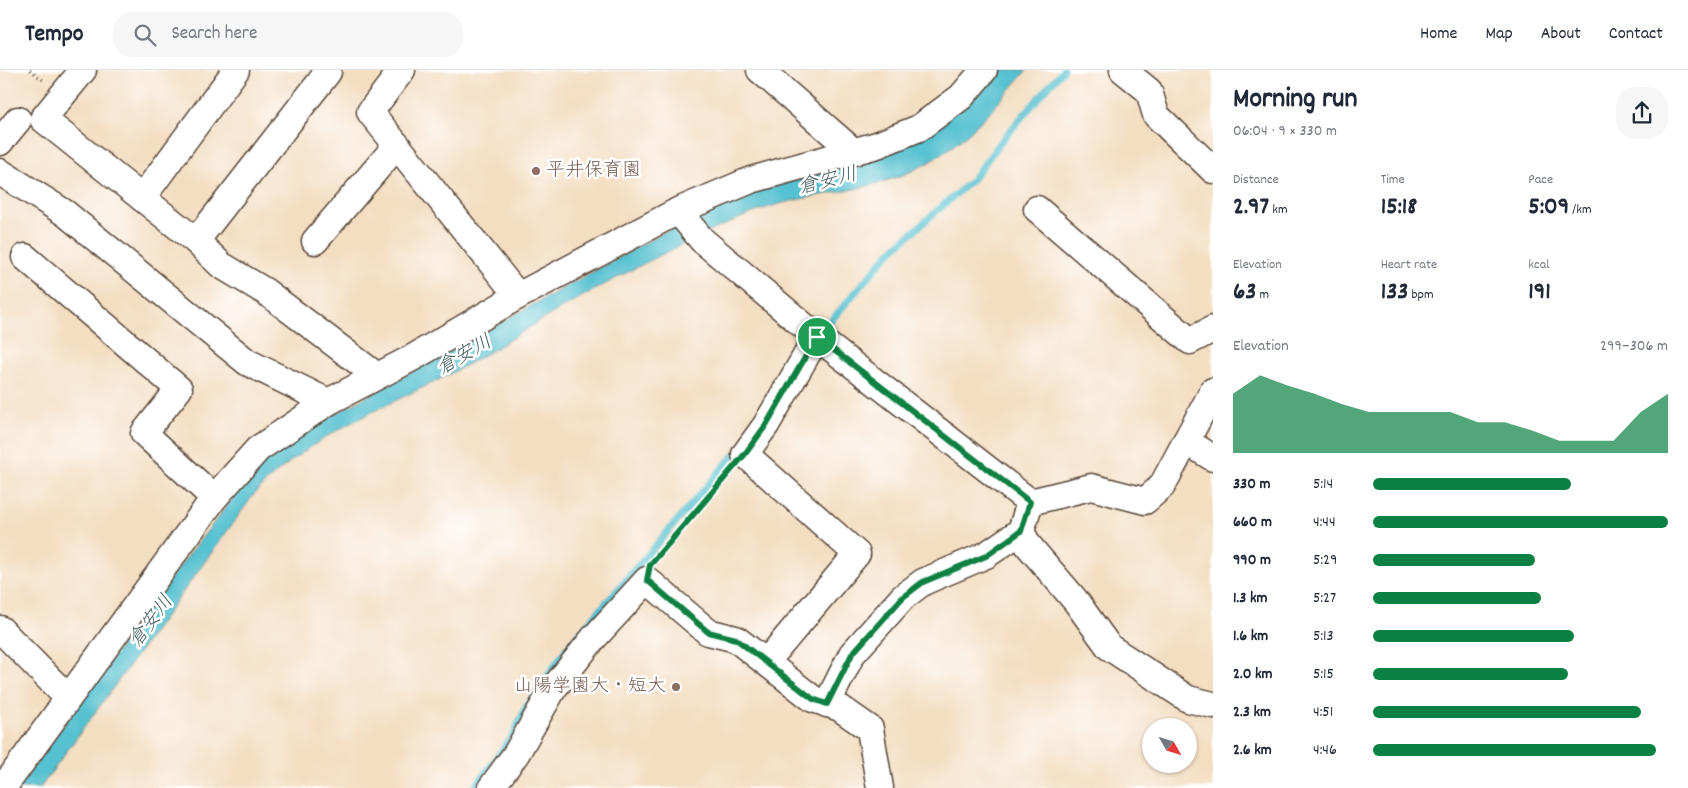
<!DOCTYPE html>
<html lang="en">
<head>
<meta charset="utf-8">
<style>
	:root { --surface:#fff; --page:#f6f6f7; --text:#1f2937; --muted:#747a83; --line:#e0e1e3; --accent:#0b8043 }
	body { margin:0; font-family:Dekko,"Klee One",sans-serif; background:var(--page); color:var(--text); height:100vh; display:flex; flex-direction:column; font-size:19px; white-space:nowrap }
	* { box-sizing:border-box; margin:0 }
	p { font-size:16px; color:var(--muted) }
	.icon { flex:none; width:28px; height:28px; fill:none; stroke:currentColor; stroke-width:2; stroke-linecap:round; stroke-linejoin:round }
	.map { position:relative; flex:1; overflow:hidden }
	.sheet { display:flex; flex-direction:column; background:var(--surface); width:475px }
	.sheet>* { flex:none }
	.needle { width:32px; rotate:129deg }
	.tools { position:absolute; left:1142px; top:648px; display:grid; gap:10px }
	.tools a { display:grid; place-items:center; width:55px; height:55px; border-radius:50%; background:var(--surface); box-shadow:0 1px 4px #0004; font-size:25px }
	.pin { position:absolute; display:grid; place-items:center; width:42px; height:42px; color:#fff; margin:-21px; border:2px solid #fff; border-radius:50%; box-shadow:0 1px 5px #0007 }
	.round { display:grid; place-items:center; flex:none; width:52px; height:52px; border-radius:20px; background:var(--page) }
	.head { display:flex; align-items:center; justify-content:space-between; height:85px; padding:0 20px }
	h1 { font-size:28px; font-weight:800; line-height:38px }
	.metrics { display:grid; grid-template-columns:repeat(3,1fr); gap:8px; height:85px; padding:5px 20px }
	.metrics div { display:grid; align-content:center }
	.metrics b { font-size:25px; font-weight:800 }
	.metrics small { font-size:14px; font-weight:400 }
	.metrics p { font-size:14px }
	.chart { height:140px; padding:10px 20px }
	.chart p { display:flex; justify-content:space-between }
	.chart svg { width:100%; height:90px; margin-top:5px; fill:var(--accent); opacity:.7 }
	ul { padding:0 20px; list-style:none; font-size:16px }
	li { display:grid; grid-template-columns:80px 60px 1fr; align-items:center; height:38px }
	li i { height:12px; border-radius:6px; background:var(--accent) }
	header { display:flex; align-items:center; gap:30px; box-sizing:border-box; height:70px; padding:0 25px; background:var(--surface); border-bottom:1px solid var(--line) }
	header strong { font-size:24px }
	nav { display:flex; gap:28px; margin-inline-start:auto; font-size:18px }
	.search { width:350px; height:45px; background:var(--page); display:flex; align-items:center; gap:12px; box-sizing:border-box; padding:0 18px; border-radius:20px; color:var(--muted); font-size:19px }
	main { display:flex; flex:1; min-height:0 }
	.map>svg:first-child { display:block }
	.water { fill:#56c1d0; stroke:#487677 }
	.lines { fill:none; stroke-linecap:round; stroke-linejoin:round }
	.stream { stroke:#56c1d0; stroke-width:7 }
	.minor-casing { stroke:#574537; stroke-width:29 }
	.path { stroke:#574537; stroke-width:3; stroke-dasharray:1 4; stroke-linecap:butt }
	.minor { stroke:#fff; stroke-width:26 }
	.route-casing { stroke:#fff; stroke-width:10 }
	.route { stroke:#0b8043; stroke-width:6 }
	.education-dot { fill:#8d6e63; stroke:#fff; stroke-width:2 }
	.labels { text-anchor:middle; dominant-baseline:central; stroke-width:5; stroke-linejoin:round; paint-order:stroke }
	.education-label { font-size:19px; fill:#785e54; stroke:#fff; text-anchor:start }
	.water-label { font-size:20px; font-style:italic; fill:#445f5c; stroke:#fff }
</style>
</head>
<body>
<header>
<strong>Tempo</strong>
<div class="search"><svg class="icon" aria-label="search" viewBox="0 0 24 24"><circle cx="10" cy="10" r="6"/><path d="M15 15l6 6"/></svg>Search here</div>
<nav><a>Home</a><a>Map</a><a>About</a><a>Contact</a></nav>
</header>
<main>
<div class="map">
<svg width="1213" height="718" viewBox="0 0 1213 718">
	<rect width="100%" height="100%" fill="#fff"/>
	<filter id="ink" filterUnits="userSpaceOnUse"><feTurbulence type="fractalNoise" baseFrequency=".02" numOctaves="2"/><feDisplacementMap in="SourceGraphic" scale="10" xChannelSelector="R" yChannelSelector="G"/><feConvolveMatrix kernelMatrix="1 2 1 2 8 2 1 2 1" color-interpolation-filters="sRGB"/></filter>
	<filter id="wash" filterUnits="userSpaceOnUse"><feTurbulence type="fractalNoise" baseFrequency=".0096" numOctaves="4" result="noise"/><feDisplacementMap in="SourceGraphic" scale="20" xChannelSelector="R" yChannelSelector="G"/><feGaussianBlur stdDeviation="1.12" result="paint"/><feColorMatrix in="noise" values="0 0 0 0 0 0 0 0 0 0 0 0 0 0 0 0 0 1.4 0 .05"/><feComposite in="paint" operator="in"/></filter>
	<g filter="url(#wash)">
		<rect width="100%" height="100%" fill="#f4dec2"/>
		<path class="water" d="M999,0H1027C986,47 951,90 889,110C843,125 795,125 750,144C687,170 625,203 565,236C530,256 497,279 461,298C387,338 316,360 255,423L40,718H18L163,518L226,437L263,391L310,358L663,163L979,24Z"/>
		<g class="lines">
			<g class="stream">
				<polyline points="825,258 887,185 972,110 1003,69 1063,0"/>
				<polyline points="548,605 566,579 733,386"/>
				<polyline points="474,718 512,667 527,635 542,614"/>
			</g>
		</g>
	</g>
	<g filter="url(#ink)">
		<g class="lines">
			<defs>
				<g id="minor">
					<polyline points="83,0 43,49 196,171 221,195 266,222 377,306"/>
					<polyline points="402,0 370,42 518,226"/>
					<polyline points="760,0 854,82"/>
					<polyline points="1123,0 1149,21 1156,45 1213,100"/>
					<polyline points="0,72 18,50"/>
					<polyline points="0,102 65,143 247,292 328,332"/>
					<polyline points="142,128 236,0"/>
					<polyline points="1037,139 1190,271 1213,259"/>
					<polyline points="678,141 702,170 817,267 1030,432"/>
					<polyline points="196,171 328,2 325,0"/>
					<polyline points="315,171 397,75"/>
					<polyline points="25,187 179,319 144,363 214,428"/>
					<polyline points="1186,371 1213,388"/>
					<polyline points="1030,432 1021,461 1028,475 1075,530 1109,577 1188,629 1213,635"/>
					<polyline points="1030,432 1091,417 1145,431 1162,416 1213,321"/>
					<polyline points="0,559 68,628"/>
					<polyline points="767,591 857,484 745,384 766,355 817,267"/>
					<polyline points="827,634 852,584 903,527 923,512 986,485 1021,461"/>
					<polyline points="3,718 214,428 258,379 328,332 414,287 518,226 678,141 751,110 877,75 919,58 961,27 984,0"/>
					<polyline points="491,718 516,684 553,619 592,570 647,510 708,562 736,569 813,629 840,638 870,659 880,718"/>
				</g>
			</defs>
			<use href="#minor" class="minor-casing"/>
			<g class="path">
				<polyline points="30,0 43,10"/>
				<polyline points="656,488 730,401"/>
			</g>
			<use href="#minor" class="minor"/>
		</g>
	</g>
	<g class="lines" filter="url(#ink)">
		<defs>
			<polygon id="route" points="817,267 1030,432 1021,461 986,486 923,512 903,527 852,584 827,634 813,629 736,569 708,562 647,510 650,495 745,384 766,355"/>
		</defs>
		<use href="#route" class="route-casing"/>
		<use href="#route" class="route"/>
	</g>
	<g class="education-dot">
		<circle cx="536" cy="101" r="5"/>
		<circle cx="676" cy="617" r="5"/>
	</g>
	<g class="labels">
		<g class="education-label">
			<text x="546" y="101">平井保育園</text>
			<text x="666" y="617" text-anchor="end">山陽学園大・短大</text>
		</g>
		<g class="water-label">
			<text transform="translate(828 112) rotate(-14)">倉安川</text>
			<text transform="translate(465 286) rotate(-30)">倉安川</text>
			<text transform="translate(152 552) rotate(-53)">倉安川</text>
		</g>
	</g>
</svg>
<div class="tools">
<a><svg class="needle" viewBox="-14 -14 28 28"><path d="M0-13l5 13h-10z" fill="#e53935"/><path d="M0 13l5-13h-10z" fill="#747a83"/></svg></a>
</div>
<div class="pin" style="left:817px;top:267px;background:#1e9e55"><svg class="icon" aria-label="arrive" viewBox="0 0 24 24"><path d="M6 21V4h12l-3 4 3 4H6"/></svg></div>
</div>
<section class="sheet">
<div class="head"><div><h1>Morning run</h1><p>06:04 · 9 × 330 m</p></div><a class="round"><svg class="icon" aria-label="share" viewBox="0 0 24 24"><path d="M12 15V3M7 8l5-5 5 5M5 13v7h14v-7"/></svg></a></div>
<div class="metrics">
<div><p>Distance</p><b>2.97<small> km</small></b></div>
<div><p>Time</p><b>15:18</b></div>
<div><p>Pace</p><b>5:09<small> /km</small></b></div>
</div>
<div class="metrics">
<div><p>Elevation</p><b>63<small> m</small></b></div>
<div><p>Heart rate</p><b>133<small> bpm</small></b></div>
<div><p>kcal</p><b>191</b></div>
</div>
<div class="chart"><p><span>Elevation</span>299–306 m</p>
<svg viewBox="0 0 160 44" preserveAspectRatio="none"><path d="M0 44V15L10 6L20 11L30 15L40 20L50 24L60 24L70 24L80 24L90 29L100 29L110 33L120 38L130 38L140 38L150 24L160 15V44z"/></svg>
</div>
<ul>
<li><b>330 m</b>5:14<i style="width:67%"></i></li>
<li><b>660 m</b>4:44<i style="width:100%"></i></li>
<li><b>990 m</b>5:29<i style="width:55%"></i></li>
<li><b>1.3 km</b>5:27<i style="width:57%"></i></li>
<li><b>1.6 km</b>5:13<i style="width:68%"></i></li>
<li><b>2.0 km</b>5:15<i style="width:66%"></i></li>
<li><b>2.3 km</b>4:51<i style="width:91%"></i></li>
<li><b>2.6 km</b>4:46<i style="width:96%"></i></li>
</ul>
</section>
</main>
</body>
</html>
